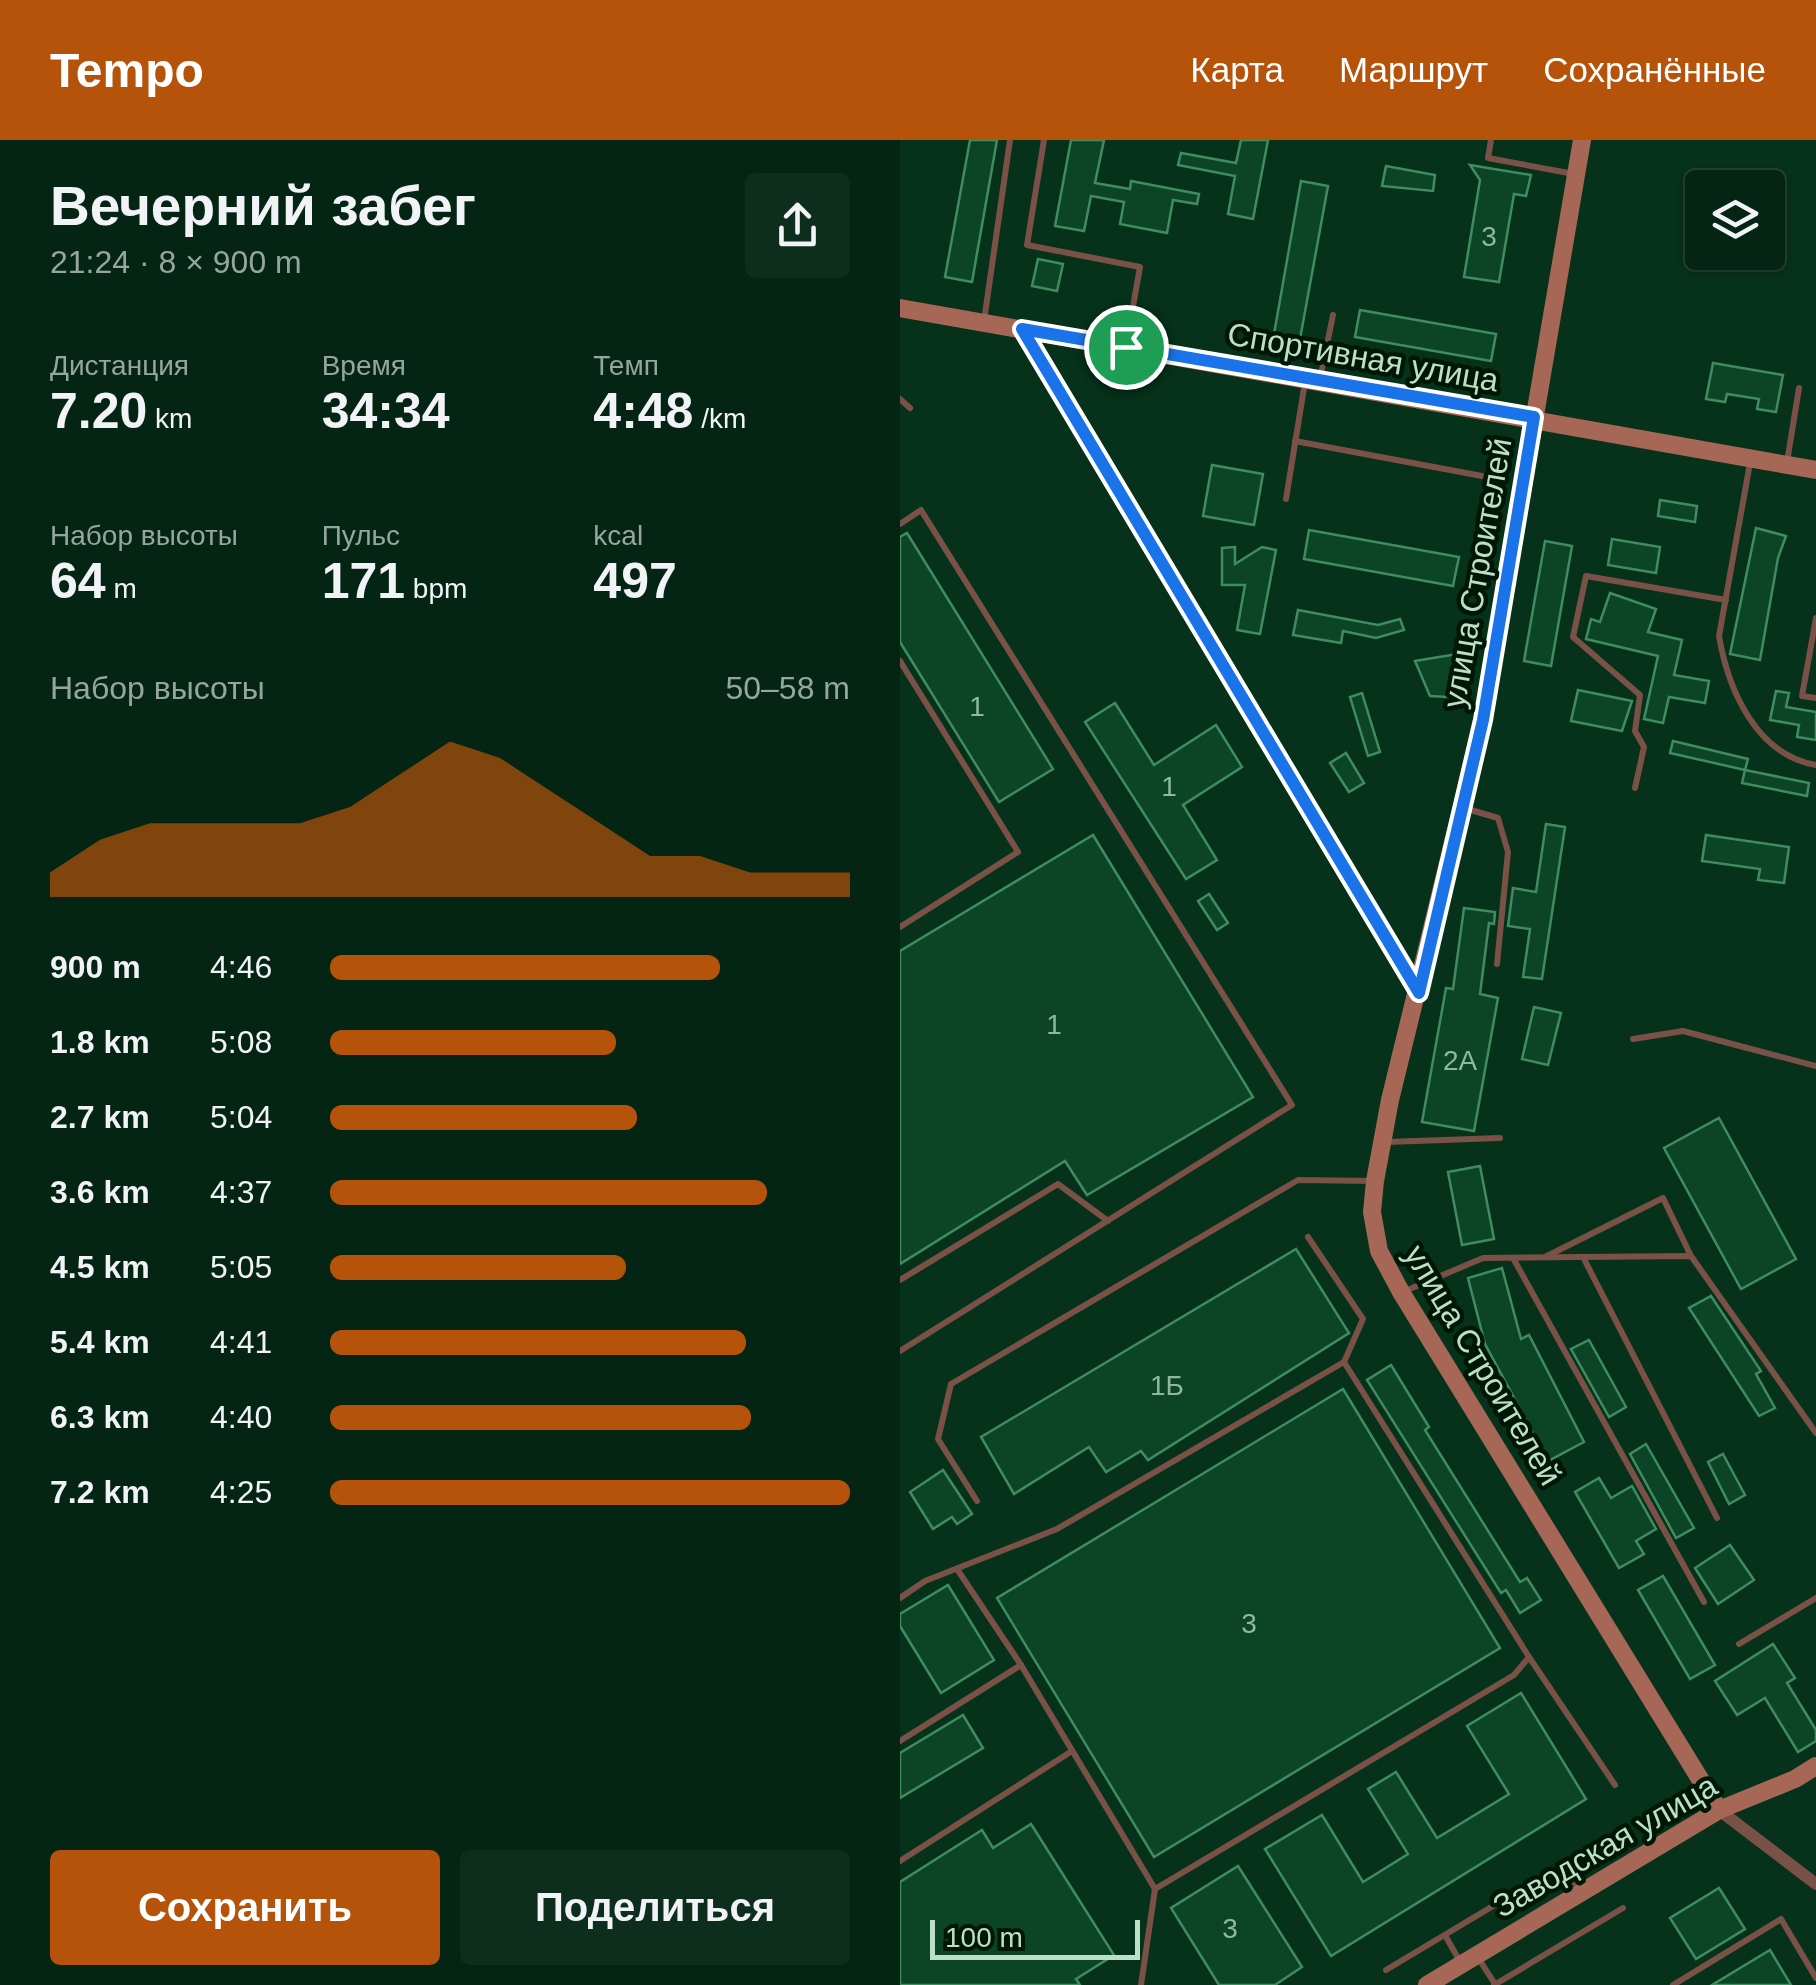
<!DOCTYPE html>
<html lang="ru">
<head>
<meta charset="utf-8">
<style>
	:root { --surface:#042514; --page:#0d2d1d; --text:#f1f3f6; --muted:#97a5a0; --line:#254234; --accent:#b45309 }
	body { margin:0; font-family:Arial,sans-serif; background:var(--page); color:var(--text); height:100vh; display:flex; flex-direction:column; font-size:38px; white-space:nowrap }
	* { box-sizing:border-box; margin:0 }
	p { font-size:32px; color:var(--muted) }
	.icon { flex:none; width:55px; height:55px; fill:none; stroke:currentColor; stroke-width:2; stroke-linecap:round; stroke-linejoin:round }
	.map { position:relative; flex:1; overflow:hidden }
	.side { display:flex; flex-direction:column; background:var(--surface); width:900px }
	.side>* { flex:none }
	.controls { position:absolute; left:785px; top:30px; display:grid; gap:20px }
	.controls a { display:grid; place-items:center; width:100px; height:100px; border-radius:10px; background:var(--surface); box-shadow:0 2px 8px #0004,0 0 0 2px var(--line); font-size:50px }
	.scale { position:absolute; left:30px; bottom:25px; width:210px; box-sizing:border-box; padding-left:10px; border:5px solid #bbe0c7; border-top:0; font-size:28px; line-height:35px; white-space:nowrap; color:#bbe0c7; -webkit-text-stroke:8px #001706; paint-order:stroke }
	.pin { position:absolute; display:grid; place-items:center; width:85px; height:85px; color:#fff; margin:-42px; border:5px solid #fff; border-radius:50%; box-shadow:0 2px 10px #0007 }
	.round { display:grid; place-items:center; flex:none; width:105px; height:105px; border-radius:10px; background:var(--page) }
	.headline { display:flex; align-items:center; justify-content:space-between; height:170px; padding:0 50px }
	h1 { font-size:55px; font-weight:800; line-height:75px }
	.figures { display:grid; grid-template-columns:repeat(3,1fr); gap:15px; height:170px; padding:10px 50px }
	.figures div { display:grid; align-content:center }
	.figures b { font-size:50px; font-weight:800 }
	.figures small { font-size:28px; font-weight:400 }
	.figures p { font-size:28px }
	.chart { height:280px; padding:20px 50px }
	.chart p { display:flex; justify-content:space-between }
	.chart svg { width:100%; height:180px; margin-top:10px; fill:var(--accent); opacity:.7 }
	.button { display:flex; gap:20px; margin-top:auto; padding:20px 50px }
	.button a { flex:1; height:115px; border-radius:10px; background:var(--accent); color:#fff; font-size:40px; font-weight:800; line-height:115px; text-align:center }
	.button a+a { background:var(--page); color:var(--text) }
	ul { padding:0 50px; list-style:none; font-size:32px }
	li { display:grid; grid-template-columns:160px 120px 1fr; align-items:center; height:75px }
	li i { height:25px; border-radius:12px; background:var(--accent) }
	header { display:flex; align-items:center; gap:60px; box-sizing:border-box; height:140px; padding:0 50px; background:var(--accent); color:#fff }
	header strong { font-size:48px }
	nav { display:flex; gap:55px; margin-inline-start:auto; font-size:35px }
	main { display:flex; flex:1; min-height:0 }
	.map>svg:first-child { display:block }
	.building { fill:#0c4427; stroke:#3f8c5e; stroke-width:2.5 }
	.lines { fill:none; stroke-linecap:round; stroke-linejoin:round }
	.lane { stroke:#7a5147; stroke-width:6 }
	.street { stroke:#7a5147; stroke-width:12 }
	.secondary { stroke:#a76757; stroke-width:18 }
	.route-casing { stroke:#fff; stroke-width:20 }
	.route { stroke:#1a73e8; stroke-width:12 }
	.labels { text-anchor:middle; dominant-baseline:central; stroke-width:9; stroke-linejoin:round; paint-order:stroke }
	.number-label { font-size:28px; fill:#8fb99f }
	.street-label { font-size:32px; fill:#bbe0c7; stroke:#001706 }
</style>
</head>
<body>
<header>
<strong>Tempo</strong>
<nav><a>Карта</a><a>Маршрут</a><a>Сохранённые</a></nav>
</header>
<main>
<section class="side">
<div class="headline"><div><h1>Вечерний забег</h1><p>21:24 · 8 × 900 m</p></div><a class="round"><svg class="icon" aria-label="share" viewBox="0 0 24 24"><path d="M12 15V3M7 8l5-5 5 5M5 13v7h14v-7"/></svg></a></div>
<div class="figures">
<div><p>Дистанция</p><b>7.20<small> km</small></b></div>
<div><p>Время</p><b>34:34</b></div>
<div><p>Темп</p><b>4:48<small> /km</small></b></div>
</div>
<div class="figures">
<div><p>Набор высоты</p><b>64<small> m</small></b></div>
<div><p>Пульс</p><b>171<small> bpm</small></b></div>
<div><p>kcal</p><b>497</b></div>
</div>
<div class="chart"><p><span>Набор высоты</span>50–58 m</p>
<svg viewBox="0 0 160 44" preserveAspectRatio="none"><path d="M0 44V38L10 30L20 26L30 26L40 26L50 26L60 22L70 14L80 6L90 10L100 18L110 26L120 34L130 34L140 38L150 38L160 38V44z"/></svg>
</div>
<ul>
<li><b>900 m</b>4:46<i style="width:75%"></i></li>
<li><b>1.8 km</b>5:08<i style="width:55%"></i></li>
<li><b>2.7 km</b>5:04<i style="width:59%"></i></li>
<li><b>3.6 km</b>4:37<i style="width:84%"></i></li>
<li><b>4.5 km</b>5:05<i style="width:57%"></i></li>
<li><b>5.4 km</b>4:41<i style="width:80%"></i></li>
<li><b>6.3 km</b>4:40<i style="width:81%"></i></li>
<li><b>7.2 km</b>4:25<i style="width:100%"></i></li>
</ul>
<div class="button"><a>Сохранить</a><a>Поделиться</a></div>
</section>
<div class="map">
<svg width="916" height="1845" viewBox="0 0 916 1845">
	<rect width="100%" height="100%" fill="#06311a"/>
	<g class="building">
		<polygon points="70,0 97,0 72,142 45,137"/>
		<polygon points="171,0 204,0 195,43 230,49 231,41 299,54 297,64 273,60 267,93 220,84 224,62 191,56 184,91 155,86"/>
		<polygon points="341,0 368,0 353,79 328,74 335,36 278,25 281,13 336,23"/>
		<polygon points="570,25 631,35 626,56 614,54 599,142 564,137 580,40"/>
		<polygon points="486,26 535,35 533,51 482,46"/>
		<polygon points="401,41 428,46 400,199 374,194"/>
		<polygon points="138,119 163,124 157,151 132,146"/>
		<polygon points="460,170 596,194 591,221 455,197"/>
		<polygon points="813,223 883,235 876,272 857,269 859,259 827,254 825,262 806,259"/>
		<polygon points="312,325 363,334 354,385 303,376"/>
		<polygon points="760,360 797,366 795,382 758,376"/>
		<polygon points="856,388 886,396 878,418 860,520 830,514"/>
		<polygon points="409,390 559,417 553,446 404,419"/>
		<polygon points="7,393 153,629 99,662 0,502 0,397"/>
		<polygon points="712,399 760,407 756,433 708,425"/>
		<polygon points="645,401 672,406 651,526 624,521"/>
		<polygon points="335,407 335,424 362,407 376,410 360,494 337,490 345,445 322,445 322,408"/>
		<polygon points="710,453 756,469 748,492 782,500 774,535 809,541 805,563 769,557 763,583 744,579 758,516 686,499 691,479 700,482"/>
		<polygon points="398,470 478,485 500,479 504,490 476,498 443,491 441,503 393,495"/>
		<polygon points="557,514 548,557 530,556 515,521"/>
		<polygon points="678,550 732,561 722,591 671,581"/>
		<polygon points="876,551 889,553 886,567 916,572 916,600 897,597 899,585 870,580"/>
		<polygon points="462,553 480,612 468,616 450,557"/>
		<polygon points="215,563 254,625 316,585 342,627 283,665 317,720 286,739 185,582"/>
		<polygon points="773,601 848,619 845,630 770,613"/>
		<polygon points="446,613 464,643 449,652 430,623"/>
		<polygon points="845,630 909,643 907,656 842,643"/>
		<polygon points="646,684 665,687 642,839 623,837 630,789 608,786 613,748 636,752"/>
		<polygon points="193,695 353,957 187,1055 165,1021 0,1124 0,811"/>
		<polygon points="806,695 889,707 884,743 858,740 860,729 802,721"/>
		<polygon points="309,754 328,783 317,790 298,761"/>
		<polygon points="564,768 595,772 594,784 589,783 580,854 598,858 574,991 522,982 546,848 553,849"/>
		<polygon points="634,867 661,873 648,925 622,919"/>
		<polygon points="819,978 896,1119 841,1149 764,1008"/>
		<polygon points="580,1026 594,1099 562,1105 548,1032"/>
		<polygon points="396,1109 449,1193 248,1320 241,1311 206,1332 189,1307 114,1354 81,1297"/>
		<polygon points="602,1128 621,1199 629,1195 684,1302 648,1321 585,1204 568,1138"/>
		<polygon points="811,1156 861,1231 856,1234 875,1268 859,1276 789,1168"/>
		<polygon points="689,1200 726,1267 709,1277 671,1209"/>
		<polygon points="491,1225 529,1287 525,1290 620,1442 627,1438 641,1460 620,1473 606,1450 601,1453 467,1240"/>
		<polygon points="443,1249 600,1508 254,1717 97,1458"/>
		<polygon points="746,1304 794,1388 776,1398 730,1314"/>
		<polygon points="823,1314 845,1355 829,1364 808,1322"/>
		<polygon points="43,1330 72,1374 57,1384 52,1377 33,1389 10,1352"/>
		<polygon points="699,1338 711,1358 732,1346 756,1389 736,1401 744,1414 719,1428 675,1352"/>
		<polygon points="830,1405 854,1440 818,1464 795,1428"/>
		<polygon points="763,1436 815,1525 790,1539 738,1450"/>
		<polygon points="48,1445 94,1520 41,1553 0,1486 0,1474"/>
		<polygon points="873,1504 895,1538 887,1543 916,1590 916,1601 898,1612 865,1558 837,1575 815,1541"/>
		<polygon points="621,1553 686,1659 431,1816 365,1709 422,1675 463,1742 508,1714 468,1649 496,1632 537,1698 609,1654 567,1586"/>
		<polygon points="63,1575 83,1608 0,1658 0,1613"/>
		<polygon points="131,1684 214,1815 176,1839 180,1845 0,1845 0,1742 82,1690 93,1708"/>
		<polygon points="338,1726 402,1827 375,1845 319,1845 271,1768"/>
		<polygon points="819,1748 845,1789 796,1819 770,1778"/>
		<polygon points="870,1810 891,1845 812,1845"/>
	</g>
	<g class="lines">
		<g class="lane">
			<polyline points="144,0 127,105 240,127 226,206"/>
			<polyline points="591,0 588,18 674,34"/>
			<polyline points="84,181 110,0"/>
			<polyline points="420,239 433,175"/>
			<polyline points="0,259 10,268"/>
			<polyline points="395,301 582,336"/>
			<polyline points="887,322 899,248"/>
			<path d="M850,323L819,496C828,549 856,615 916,625"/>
			<polyline points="386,359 405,242"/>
			<polyline points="0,384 21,370 392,965 0,1211"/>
			<polyline points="916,478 902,556 916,558"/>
			<polyline points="0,521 118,712 0,787"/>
			<polyline points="735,648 744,607 735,591 740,555 673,497 686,436 826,460"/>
			<polyline points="564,668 598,678 608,712 597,824"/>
			<polyline points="733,899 783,891 916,926"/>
			<polyline points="487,1002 600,998"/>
			<polyline points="408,1097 463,1179 444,1222 629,1517 715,1645"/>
			<polyline points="645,1117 763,1058 791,1116"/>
			<polyline points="683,1117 817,1378"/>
			<polyline points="613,1118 804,1462"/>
			<polyline points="0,1140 158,1044 208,1081"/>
			<polyline points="505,1151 583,1118 791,1116 916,1293"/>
			<polyline points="77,1361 38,1299 51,1244 398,1040 474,1041"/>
			<polyline points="57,1429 121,1525 255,1749 241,1845"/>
			<polyline points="0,1458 25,1441 157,1389 444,1222"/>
			<polyline points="839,1504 916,1458"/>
			<polyline points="0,1601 121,1525"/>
			<polyline points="0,1721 172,1611"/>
			<polyline points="255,1749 614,1535 629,1517"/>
			<polyline points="545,1795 559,1820"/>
			<polyline points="577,1816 595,1844"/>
			<polyline points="486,1830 650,1732 681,1746"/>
			<polyline points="594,1845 723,1768"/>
			<polyline points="773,1845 881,1779 916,1838"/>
		</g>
		<g class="street">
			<polyline points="122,189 518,852"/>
			<polyline points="819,1670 916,1744"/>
		</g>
		<g class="secondary">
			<polyline points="682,0 583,580 490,960 475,1041 472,1072 479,1111 501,1152 819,1670"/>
			<polyline points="0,168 916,330"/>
			<polyline points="527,1845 819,1670 895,1639 916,1626"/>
		</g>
	</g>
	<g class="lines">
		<defs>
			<polygon id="route" points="122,189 634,277 583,580 519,853"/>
		</defs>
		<use href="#route" class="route-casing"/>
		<use href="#route" class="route"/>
	</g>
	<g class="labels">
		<g class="number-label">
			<text x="589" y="96">3</text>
			<text x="77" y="566">1</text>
			<text x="269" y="646">1</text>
			<text x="154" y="884">1</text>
			<text x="560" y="920">2А</text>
			<text x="267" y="1245">1Б</text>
			<text x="349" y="1483">3</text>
			<text x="330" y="1788">3</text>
		</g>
		<g class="street-label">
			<text transform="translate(463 217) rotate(10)">Спортивная улица</text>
			<text transform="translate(577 433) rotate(-80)">улица Строителей</text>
			<text transform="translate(583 1225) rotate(59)">улица Строителей</text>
			<text transform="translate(705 1706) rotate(-30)">Заводская улица</text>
		</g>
	</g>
</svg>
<div class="controls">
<a><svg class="icon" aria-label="layers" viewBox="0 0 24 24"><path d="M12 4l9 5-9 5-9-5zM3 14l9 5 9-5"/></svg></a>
</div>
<div class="scale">100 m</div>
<div class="pin" style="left:226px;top:207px;background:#1e9e55"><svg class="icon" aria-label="arrive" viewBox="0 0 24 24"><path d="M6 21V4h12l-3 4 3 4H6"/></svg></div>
</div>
</main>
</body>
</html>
